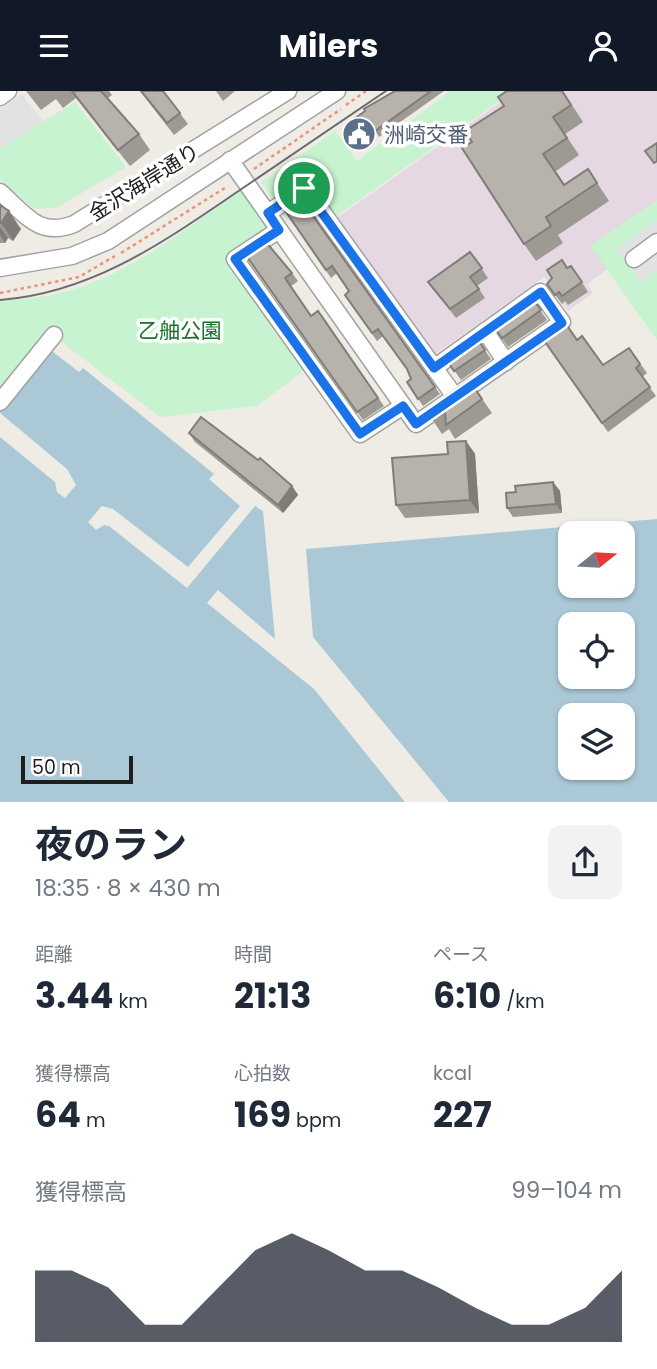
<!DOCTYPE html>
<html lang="ja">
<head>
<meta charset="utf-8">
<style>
	:root { --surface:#fff; --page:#f2f2f3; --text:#1f2937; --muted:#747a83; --accent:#111827 }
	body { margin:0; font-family:Poppins,"Noto Sans JP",sans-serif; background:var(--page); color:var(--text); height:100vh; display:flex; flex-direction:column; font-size:26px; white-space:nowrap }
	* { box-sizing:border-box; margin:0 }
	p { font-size:23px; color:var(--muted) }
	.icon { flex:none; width:38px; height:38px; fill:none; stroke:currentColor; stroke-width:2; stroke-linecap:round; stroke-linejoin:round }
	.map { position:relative; height:711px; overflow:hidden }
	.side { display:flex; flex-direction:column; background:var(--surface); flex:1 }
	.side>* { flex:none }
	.needle { width:46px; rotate:72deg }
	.controls { position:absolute; left:558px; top:430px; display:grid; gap:14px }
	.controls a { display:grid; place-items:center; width:77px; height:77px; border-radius:14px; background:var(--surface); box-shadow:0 2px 5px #0004; font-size:35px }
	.scale { position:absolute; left:21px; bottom:18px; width:112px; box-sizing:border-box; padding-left:7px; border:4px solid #1e1e1e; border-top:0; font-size:19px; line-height:24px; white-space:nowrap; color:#1e1e1e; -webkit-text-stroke:5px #fff; paint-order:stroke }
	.pin { position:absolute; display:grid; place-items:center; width:60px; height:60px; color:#fff; margin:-30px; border:4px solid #fff; border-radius:50%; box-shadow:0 2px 7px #0007 }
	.round { display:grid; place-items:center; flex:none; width:74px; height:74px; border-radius:14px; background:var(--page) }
	.headline { display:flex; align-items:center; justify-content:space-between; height:119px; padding:0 35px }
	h1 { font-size:38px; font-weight:700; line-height:52px }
	.metrics { display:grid; grid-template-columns:repeat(3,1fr); gap:10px; height:119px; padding:7px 35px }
	.metrics div { display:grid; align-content:center }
	.metrics b { font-size:35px; font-weight:700 }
	.metrics small { font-size:19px; font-weight:400 }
	.metrics p { font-size:19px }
	.chart { height:196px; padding:14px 35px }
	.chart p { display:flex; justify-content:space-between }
	.chart svg { width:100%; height:126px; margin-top:7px; fill:var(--accent); opacity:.7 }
	header { display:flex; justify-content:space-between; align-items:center; height:91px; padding:0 35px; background:var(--accent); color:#fff; font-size:32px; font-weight:700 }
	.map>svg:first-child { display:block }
	.industrial { fill:#e6d8e2 }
	.park { fill:#c7f3d0 }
	.parking { fill:#e2e2e2 }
	.water { fill:#abc8d7; fill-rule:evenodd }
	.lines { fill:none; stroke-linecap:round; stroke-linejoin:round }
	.minor-casing { stroke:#a2a2a2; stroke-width:19 }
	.path { stroke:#ea927a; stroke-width:2.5; stroke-dasharray:3.5 3.5; stroke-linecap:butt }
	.minor { stroke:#fff; stroke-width:16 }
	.tram { stroke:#6c6c6c; stroke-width:2 }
	.wall { fill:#9d9993 }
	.shaded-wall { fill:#807d78 }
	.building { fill:#b7b2ab; stroke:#807d78; stroke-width:2 }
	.route-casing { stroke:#fff; stroke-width:14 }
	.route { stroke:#1a73e8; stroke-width:9 }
	.labels { text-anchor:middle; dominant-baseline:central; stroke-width:7; stroke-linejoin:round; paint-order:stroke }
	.service-label { font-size:21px; fill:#4e5e75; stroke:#fff; text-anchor:start }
	.street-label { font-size:21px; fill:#1e1e1e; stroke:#fff }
	.park-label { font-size:21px; fill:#187129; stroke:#fff }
</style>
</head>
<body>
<header><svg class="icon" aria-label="menu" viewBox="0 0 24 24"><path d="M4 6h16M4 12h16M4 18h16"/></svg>Milers<svg class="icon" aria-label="person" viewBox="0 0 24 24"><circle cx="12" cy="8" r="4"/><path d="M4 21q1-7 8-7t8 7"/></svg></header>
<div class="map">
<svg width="657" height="711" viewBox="0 0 657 711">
	<rect width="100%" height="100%" fill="#eeece5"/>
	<polygon class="industrial" points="516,0 657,0 657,114 610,176 587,193 593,202 568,220 544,186 431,266 334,129"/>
	<g class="park">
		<polygon points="450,0 514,0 331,129 305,93 276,112 261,91 335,40 357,70"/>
		<polygon points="75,11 126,76 56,117 34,118 0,88 0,57"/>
		<path d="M242,99L268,137L227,169L306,278L257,315L160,326L51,243L0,306V209C99,210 164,152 242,99Z"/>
		<polygon points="657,109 657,249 590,155"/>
	</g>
	<g class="parking">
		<polygon points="22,3 43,30 0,57 0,18"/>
		<polygon points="657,129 657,179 641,191 617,158"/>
	</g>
	<g class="water">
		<polygon points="48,257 79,281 83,277 214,383 209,388 240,415 188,476 113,418 102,415 88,431 96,439 104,434 109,435 187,497 255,415 263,420 275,548 218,499 207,512 314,598 405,711 0,711 0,346 55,391 57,401 65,407 76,394 67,378 0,322 0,316"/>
		<path d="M657,428V711H449L313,546L306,458ZM570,443H623V495H570ZM570,534H623V586H570ZM570,625H623V677H570Z"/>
	</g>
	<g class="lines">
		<defs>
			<g id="minor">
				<polyline points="0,6 8,0"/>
				<polyline points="230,69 416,333 562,231 540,201 434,277"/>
				<path d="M0,101C25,123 39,147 74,133L288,0"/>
				<polyline points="268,122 305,97 456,307"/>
				<polyline points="279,139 235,168 360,343 403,315"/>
				<polyline points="634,168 657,151"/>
				<polyline points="0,177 72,165 108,150 337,0"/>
				<polyline points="485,240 506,271"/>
				<polyline points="0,311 54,244"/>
			</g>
		</defs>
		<use href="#minor" class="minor-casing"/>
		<g class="path">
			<polyline points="346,14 366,0"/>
			<polyline points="254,78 341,18"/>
			<polyline points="121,162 228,95"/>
			<polyline points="0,202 79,186 115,165"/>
		</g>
		<use href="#minor" class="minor"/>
		<path class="tram" d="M0,209C93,202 165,150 240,99C289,66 338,33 386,0"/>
	</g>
	<g class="wall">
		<polygon points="26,0 109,0 112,4 108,7 139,43 150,59 130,75 76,7 63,17 56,8 41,19"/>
		<polygon points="140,0 163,0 188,33 174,44"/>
		<polygon points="216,0 235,0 223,10"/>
		<polygon points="395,0 444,0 379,46 376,41 359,53 346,34"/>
		<polygon points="563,0 583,31 565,43 579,64 556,80 565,94 588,78 609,110 558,144 563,152 536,170 524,153 472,51"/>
		<polygon points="298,104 440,303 423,315 407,291 411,288 407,278 383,245 377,250 345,204 349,200 337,182 331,187 282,115"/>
		<polygon points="0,114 21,138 13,150 8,147 5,152 0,152"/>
		<polygon points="470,161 488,187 477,195 485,207 456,227 428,191"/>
		<polygon points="245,163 292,182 298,190 290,196 311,225 318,220 384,315 363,329"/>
		<polygon points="571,175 588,201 568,214 565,210 562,213 547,193"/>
		<polygon points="531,206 547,229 508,256 494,236"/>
		<polygon points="541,245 577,249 603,274 629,257 647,282 642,286 656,305 608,341"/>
		<polygon points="476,246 491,268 461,289 446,268"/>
		<polygon points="469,289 492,322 455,348 449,338 442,343 426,319"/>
		<polygon points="189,342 292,395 298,404 283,422 195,351"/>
		<polygon points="466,350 475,363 479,422 405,427 396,414 448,363"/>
		<polygon points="553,391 560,400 562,422 513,426 507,417 516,401"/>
	</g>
	<g class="shaded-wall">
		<polygon points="9,120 21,138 13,150 1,132"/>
		<polygon points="0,136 8,147 5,152 0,144"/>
		<polygon points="466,350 475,363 479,422 470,409"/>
		<polygon points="553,391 560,400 562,422 556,413"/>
		<polygon points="292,395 298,404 283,422 278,414"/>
	</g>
	<g class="building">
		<polygon points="72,0 101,0 139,43 118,59"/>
		<polygon points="141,0 163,0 180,22 167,32"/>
		<polygon points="395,0 431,0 375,40 372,35 355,47 346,34 365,20 364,18"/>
		<polygon points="507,0 562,0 571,14 553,26 567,47 543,63 564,94 588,78 597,92 546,126 551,135 524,153 462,57 472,51 465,40 504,15 498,6"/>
		<polygon points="657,52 657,70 654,72 645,60"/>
		<polygon points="298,104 435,296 418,308 407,291 411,288 407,278 378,238 372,242 345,204 349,200 332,175 326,179 282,115"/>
		<polygon points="0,114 9,120 1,132 0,132"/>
		<polygon points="265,150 292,182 285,187 311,225 318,220 378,307 357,321 245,163"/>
		<polygon points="470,161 482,177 470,186 479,198 450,218 428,191"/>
		<polygon points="562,169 567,177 571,175 582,191 562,205 559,201 555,204 547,193 552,187 547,179"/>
		<polygon points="531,206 541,219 502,247 494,236"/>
		<polygon points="564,230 577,249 582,245 603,274 629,257 640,273 636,277 650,296 602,332 541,245"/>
		<polygon points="476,246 485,259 454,280 446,268"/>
		<polygon points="469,289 482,308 446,334 445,321 433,329 426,319"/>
		<polygon points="201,326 258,369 260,367 292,395 278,414 189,342"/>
		<polygon points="466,350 470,409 396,414 392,367 448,363 447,351"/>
		<polygon points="553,391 556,413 507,417 506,402 516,401 515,395"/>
	</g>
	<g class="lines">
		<defs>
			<polygon id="route" points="304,97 434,277 541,201 562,232 416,333 403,315 360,343 235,168 279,139 268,122"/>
		</defs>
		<use href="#route" class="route-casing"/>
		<use href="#route" class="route"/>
	</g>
	<defs>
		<symbol id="civic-disc" viewBox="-11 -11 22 22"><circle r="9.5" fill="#5c6f8a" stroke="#fff"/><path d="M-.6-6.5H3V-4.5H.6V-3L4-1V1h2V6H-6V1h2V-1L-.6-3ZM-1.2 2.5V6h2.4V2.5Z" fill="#fff"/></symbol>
	</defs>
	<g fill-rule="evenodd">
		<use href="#civic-disc" x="340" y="24" width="38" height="38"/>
	</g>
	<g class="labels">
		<g class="service-label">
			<text x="384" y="43">洲崎交番</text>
		</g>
		<g class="street-label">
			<text transform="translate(144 91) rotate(-32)">金沢海岸通り</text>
		</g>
		<g class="park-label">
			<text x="180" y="239">乙舳公園</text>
		</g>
	</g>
</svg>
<div class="controls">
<a><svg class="needle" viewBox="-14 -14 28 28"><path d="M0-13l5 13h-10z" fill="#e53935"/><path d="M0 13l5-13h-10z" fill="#747a83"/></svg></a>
<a><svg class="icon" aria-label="locate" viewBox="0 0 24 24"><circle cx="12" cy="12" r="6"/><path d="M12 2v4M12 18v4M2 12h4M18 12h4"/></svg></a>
<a><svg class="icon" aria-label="layers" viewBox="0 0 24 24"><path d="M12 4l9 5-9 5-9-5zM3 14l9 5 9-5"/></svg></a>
</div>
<div class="scale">50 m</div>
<div class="pin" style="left:304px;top:97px;background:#1e9e55"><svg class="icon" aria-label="arrive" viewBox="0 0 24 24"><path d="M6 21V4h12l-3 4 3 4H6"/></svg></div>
</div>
<section class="side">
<div class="headline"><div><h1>夜のラン</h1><p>18:35 · 8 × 430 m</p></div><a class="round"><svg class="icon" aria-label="share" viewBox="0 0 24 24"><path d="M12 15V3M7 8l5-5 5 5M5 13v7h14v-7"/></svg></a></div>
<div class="metrics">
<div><p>距離</p><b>3.44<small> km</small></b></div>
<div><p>時間</p><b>21:13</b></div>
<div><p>ペース</p><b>6:10<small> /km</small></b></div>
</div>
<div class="metrics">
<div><p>獲得標高</p><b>64<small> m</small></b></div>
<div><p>心拍数</p><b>169<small> bpm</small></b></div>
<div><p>kcal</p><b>227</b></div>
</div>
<div class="chart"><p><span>獲得標高</span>99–104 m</p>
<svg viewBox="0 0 160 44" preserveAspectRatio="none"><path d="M0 44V19L10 19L20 25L30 38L40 38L50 25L60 12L70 6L80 12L90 19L100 19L110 25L120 32L130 38L140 38L150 32L160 19V44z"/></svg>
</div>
</section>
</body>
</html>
